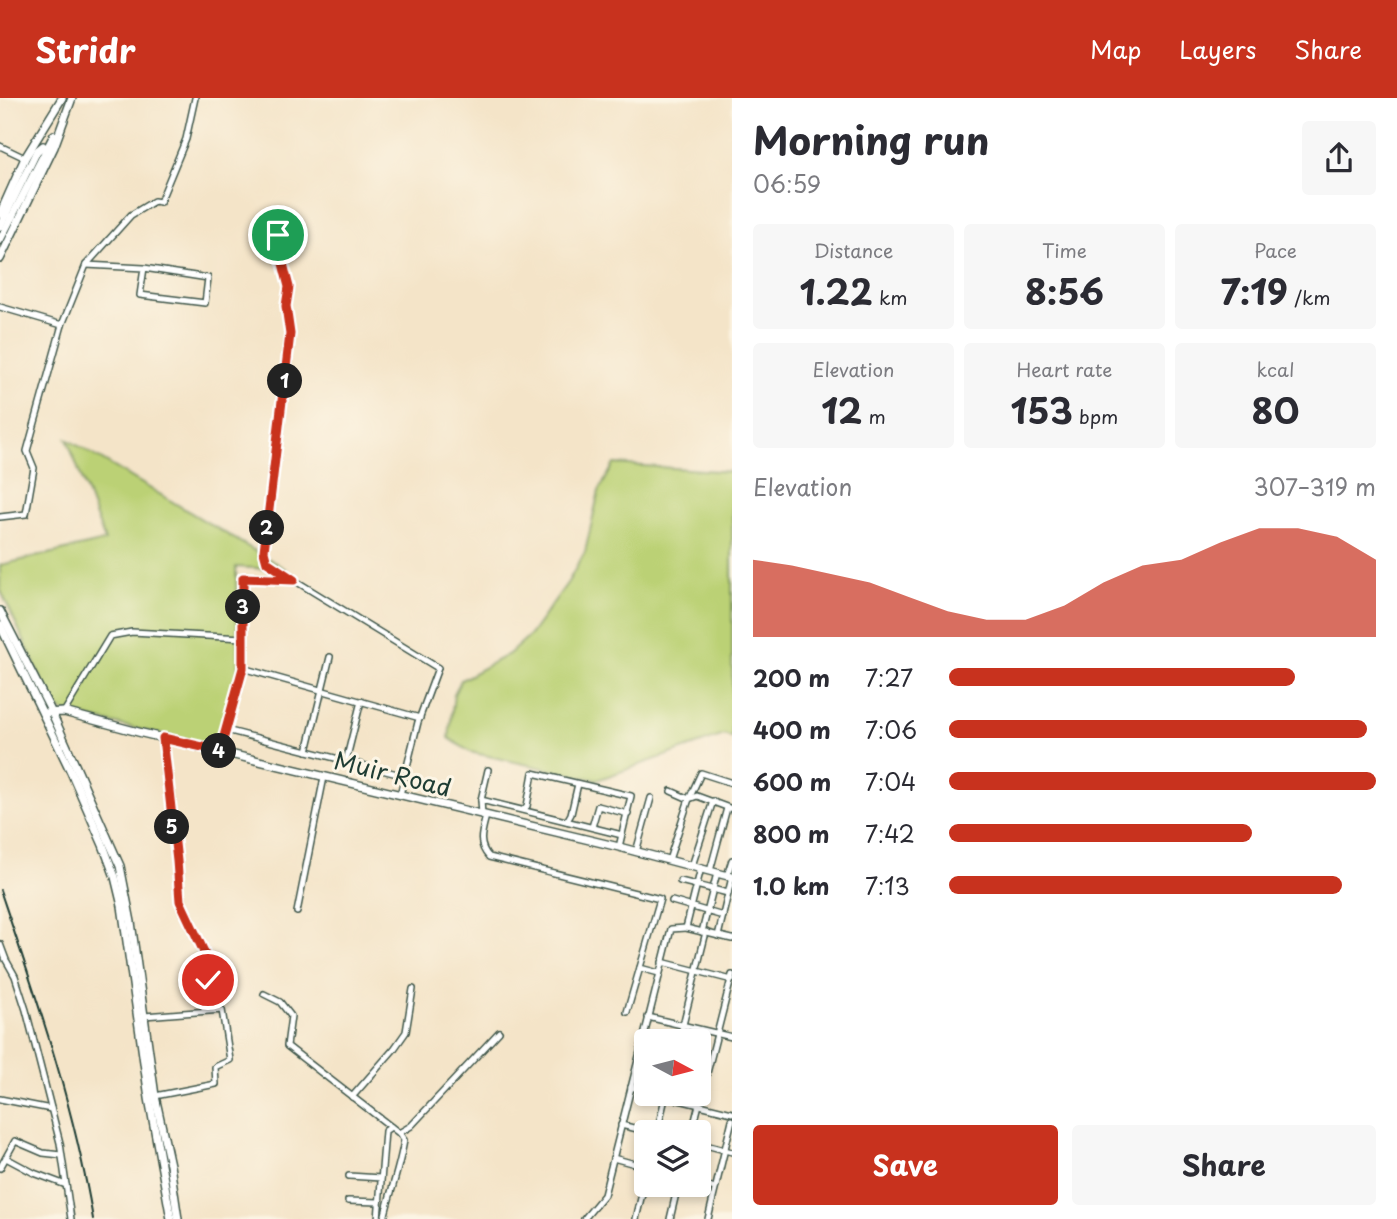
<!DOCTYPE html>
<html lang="en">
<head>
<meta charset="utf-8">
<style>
	:root { --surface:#fff; --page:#f7f7f7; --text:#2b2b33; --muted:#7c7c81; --accent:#c8321e }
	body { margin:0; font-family:"Playpen Sans",sans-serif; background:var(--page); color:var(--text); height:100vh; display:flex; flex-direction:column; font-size:26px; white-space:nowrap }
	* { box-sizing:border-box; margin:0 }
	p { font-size:23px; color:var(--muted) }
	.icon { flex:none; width:38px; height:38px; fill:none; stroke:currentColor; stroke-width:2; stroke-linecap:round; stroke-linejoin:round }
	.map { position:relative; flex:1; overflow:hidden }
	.side { display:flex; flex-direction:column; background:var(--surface); width:665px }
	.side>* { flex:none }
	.needle { width:46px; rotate:97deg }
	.controls { position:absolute; left:634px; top:931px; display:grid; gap:14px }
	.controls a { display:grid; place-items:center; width:77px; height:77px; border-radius:7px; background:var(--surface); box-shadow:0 4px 10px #0003; font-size:35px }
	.pin { position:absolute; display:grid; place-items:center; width:60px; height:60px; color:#fff; margin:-30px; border:4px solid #fff; border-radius:50%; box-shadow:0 2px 7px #0007 }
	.km { position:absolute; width:35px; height:35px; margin:-18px; border-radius:50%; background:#222; color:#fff; font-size:19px; line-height:35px; text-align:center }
	.round { display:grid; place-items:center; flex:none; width:74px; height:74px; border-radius:7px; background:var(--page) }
	.headline { display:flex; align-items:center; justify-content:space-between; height:119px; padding:0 21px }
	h1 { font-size:38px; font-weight:700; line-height:52px }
	.metrics { display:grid; grid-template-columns:repeat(3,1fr); gap:10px; height:119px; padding:7px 21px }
	.metrics div { display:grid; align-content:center; border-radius:7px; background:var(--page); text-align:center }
	.metrics b { font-size:35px; font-weight:700 }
	.metrics small { font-size:19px; font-weight:400 }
	.metrics p { font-size:19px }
	.chart { height:196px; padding:14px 21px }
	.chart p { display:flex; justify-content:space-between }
	.chart svg { width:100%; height:126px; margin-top:7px; fill:var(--accent); opacity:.7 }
	.cta { display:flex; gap:14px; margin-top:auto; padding:14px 21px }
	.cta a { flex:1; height:80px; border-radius:7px; background:var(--accent); color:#fff; font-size:28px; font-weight:700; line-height:80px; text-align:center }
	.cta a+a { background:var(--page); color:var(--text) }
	ul { padding:0 21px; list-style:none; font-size:23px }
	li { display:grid; grid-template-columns:112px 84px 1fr; align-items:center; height:52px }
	li i { height:18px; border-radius:9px; background:var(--accent) }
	header { display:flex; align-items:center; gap:42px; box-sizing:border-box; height:98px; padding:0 35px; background:var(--accent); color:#fff }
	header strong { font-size:33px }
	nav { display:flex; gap:38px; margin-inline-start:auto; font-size:24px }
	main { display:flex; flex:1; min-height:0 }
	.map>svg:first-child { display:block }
	.green { fill:#bbd175; stroke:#6d8754; stroke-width:2 }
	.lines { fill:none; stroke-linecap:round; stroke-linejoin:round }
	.minor-casing { stroke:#3f564a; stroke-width:8 }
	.major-casing { stroke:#3f564a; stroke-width:10 }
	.minor { stroke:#fff; stroke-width:5 }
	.major { stroke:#fff; stroke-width:7 }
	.rail { stroke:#1f3d34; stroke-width:2 }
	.route-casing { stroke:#fff; stroke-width:14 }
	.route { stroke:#c8321e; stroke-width:9 }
	.labels { text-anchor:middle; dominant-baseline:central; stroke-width:6; stroke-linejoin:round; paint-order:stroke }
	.street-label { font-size:24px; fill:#1f3d34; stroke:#fcf5e5 }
</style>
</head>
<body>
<header>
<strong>Stridr</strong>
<nav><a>Map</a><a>Layers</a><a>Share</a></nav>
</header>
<main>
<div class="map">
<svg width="732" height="1121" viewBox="0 0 732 1121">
	<rect width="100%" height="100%" fill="#fcf5e5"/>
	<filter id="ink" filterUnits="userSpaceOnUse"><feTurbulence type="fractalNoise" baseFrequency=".0143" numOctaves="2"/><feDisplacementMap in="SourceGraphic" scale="14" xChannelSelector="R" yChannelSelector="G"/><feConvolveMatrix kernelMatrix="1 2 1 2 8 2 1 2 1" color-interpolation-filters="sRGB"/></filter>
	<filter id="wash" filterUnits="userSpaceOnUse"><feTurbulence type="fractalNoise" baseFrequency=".00686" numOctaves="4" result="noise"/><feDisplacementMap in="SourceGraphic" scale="28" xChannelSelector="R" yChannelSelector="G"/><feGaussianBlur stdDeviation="1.57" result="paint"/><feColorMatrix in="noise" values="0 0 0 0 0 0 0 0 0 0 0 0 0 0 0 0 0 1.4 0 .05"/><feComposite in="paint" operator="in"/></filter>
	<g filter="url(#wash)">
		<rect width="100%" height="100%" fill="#f4e4c8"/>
		<g class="green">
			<polygon points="67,341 287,472 236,469 238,575 217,649 64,614 53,606 0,491 0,467 105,443"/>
			<polygon points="614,366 732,374 732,640 724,637 597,682 470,654 449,640 454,596 461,582 509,556 530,537 568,484 585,454 599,393"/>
		</g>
	</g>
	<g filter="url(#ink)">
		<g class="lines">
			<defs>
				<g id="minor">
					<polyline points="0,48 25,60"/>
					<polyline points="278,137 279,150 289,189 286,208 290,236 264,453 267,464 291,480"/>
					<polyline points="86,167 144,170 208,180 205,205 140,197 144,170"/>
					<polyline points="0,209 62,227"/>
					<polyline points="0,419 26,416 34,370 27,353 62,227 86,167 131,117 154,103 160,104 186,41 195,0"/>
					<polyline points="242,570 420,620"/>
					<polyline points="64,614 110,538 132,534 243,540"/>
					<polyline points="226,632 405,678"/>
					<polyline points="163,640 177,763 180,803 204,854 216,912"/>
					<polyline points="307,653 330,559"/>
					<polyline points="220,654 242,570 243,479 294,482 438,570 418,624 400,697"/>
					<polyline points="346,663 361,603"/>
					<polyline points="671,693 689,701 701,675 732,685"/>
					<polyline points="481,702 622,737"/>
					<polyline points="524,711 527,708 533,675 631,698 619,749"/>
					<polyline points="482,717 481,702 488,672"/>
					<path d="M486,718C482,734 477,746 489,759L660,801L627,914"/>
					<polyline points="567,723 571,716 578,686"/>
					<polyline points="592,729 598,708 628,716"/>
					<polyline points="636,754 651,700"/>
					<polyline points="669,762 689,701 697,698 732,711"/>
					<polyline points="692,768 713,703"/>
					<polyline points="701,770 686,830 732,841"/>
					<polyline points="710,773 727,710"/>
					<polyline points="727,778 732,762"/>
					<polyline points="680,783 728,795"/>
					<polyline points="672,803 723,818"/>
					<polyline points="297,814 324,679"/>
					<polyline points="702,834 717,775"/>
					<polyline points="718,838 732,779"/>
					<polyline points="0,846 6,862 15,878 26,912 60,1045 71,1121"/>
					<polyline points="662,864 732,882"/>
					<polyline points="640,870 659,875"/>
					<path d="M264,896L280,904L291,918L287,948L399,1035L404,1042C400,1069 390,1094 384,1121"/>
					<polyline points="144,918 222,912 230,962 215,969 216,986 155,998"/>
					<polyline points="648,919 732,939"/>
					<polyline points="679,943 706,834"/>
					<polyline points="631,989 646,993"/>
					<polyline points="655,996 732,1015"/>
					<polyline points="352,999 394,951 406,934 413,891"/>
					<polyline points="0,1001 51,1011"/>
					<polyline points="621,1027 650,1034"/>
					<polyline points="657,1034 666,996"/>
					<polyline points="692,1034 732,877"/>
					<polyline points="399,1035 411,1028 499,934"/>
					<polyline points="698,1045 732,1054"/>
					<polyline points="6,1060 34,1075 66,1087"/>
					<polyline points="613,1060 646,1069"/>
					<polyline points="0,1070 15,1043 43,1055 61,1057"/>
					<polyline points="349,1078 381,1080"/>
					<polyline points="698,1085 715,1090"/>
					<polyline points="348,1103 379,1104"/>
					<polyline points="378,1121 385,1033 391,1029"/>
					<polyline points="584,1121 604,1097 671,831 686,830"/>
					<polyline points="636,1121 646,1079"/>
					<polyline points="670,1121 678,1087"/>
					<polyline points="708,1121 732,1022"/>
				</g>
				<g id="major">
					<polyline points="0,116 25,60 62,0"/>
					<polyline points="0,128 37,53 43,48 46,53"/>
					<polyline points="0,142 54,37"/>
					<polyline points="0,161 54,49 72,0"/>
					<polyline points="0,513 52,615 120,768 131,824 155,998 170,1067 178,1121"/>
					<polyline points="0,527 71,674 103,747 115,779 122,808 149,1000 171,1121"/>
					<polyline points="43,615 64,614 142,635 619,749 732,779"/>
				</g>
			</defs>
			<use href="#minor" class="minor-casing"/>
			<use href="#major" class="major-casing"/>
			<use href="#minor" class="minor"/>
			<use href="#major" class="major"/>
			<path class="rail" d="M0,792C37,901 74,1007 93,1121"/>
		</g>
	</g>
	<g class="lines" filter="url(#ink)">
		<defs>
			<polyline id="route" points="208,882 204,854 180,803 177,763 163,640 220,653 243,570 243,480 294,482 267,464 264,453 290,236 286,208 289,189 279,150 278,137"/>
		</defs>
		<use href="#route" class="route-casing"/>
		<use href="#route" class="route"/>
	</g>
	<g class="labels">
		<g class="street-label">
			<text transform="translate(393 675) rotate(14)">Muir Road</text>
		</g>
	</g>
</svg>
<div class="controls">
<a><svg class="needle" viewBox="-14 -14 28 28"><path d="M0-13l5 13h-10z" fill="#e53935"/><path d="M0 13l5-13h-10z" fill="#7c7c81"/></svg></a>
<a><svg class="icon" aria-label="layers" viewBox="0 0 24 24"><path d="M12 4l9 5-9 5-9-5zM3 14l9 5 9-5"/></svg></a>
</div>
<div class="pin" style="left:278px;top:137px;background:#1e9e55"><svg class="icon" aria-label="arrive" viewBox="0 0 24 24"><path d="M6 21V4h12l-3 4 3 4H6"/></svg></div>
<div class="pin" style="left:208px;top:882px;background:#d93025"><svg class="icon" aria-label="check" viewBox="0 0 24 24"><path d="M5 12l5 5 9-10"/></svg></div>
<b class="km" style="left:285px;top:283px">1</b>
<b class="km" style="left:267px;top:430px">2</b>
<b class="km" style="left:243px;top:509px">3</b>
<b class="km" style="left:219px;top:653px">4</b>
<b class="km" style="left:172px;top:729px">5</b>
</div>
<section class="side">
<div class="headline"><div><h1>Morning run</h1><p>06:59</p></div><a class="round"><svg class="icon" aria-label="share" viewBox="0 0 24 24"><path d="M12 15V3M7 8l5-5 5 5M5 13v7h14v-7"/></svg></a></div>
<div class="metrics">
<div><p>Distance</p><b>1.22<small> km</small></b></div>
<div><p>Time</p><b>8:56</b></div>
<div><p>Pace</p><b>7:19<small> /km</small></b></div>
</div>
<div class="metrics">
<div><p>Elevation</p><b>12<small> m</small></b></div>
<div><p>Heart rate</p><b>153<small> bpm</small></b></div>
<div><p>kcal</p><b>80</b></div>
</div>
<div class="chart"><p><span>Elevation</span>307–319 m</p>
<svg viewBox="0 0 160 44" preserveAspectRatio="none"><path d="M0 44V17L10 19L20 22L30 25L40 30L50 35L60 38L70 38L80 33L90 25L100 19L110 17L120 11L130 6L140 6L150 9L160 17V44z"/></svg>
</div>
<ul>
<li><b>200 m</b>7:27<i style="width:81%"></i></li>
<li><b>400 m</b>7:06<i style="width:98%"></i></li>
<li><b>600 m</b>7:04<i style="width:100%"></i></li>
<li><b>800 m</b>7:42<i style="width:71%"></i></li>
<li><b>1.0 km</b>7:13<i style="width:92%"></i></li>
</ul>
<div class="cta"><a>Save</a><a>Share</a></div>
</section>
</main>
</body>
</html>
